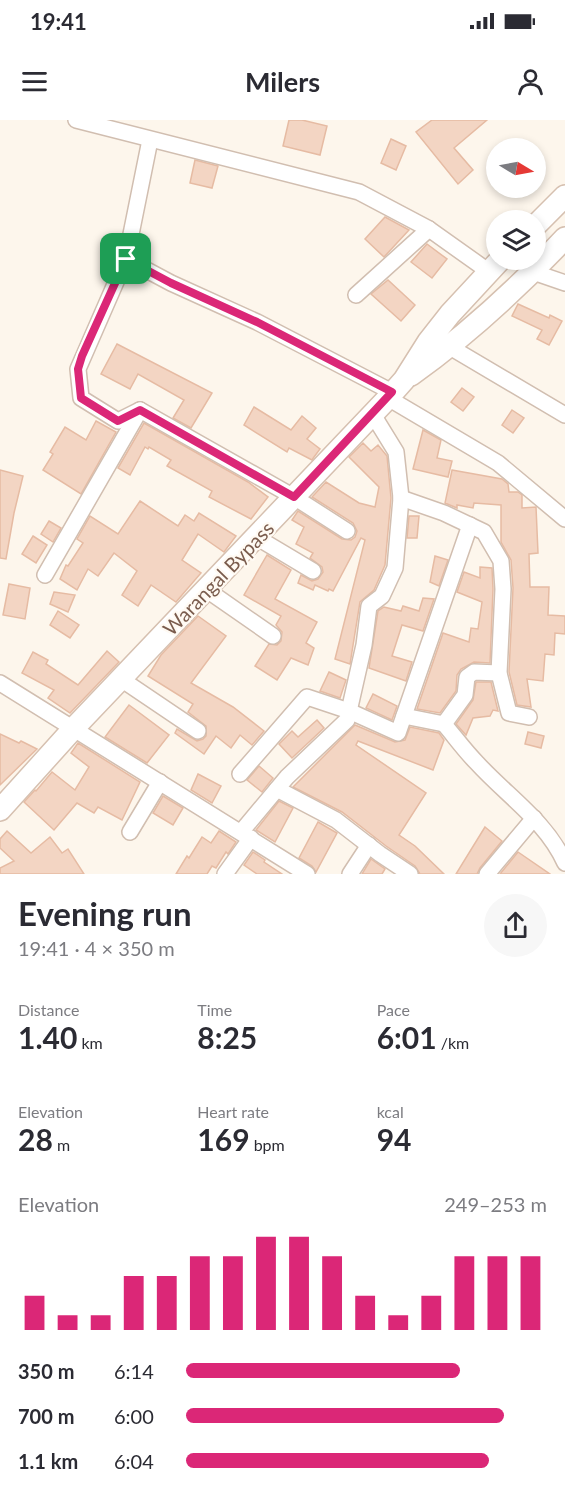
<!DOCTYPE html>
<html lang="en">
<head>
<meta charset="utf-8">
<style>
	:root { --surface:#fff; --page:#f7f7f7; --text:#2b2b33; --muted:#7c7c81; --accent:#db2777 }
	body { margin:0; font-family:Lato,sans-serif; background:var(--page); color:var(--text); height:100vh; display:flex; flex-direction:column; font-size:22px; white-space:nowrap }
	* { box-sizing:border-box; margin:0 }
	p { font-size:20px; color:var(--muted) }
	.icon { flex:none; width:33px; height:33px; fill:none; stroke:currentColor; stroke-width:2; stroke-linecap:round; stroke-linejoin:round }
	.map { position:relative; height:754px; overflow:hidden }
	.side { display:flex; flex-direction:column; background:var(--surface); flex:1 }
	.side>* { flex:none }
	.needle { width:39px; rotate:100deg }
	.fabs { position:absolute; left:486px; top:18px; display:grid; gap:12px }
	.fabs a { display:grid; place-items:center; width:60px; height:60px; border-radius:50%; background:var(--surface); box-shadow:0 3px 9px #0003; font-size:30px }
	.pin { position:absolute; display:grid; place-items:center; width:51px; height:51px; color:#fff; margin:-26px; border-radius:12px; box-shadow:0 3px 9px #0006 }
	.round { display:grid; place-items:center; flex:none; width:63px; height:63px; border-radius:32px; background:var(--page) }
	.summary { display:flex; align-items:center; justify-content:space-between; height:102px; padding:0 18px }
	h1 { font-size:33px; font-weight:700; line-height:45px }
	.figures { display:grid; grid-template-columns:repeat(3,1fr); gap:9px; height:102px; padding:6px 18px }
	.figures div { display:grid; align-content:center }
	.figures b { font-size:30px; font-weight:700 }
	.figures small { font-size:16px; font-weight:400 }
	.figures p { font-size:16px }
	.chart { height:168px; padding:12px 18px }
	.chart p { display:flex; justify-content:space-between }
	.chart svg { width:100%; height:108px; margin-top:6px; stroke:var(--accent); stroke-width:6 }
	ul { padding:0 18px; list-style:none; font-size:20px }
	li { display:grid; grid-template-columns:96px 72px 1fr; align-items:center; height:45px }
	li i { height:15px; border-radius:8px; background:var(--accent) }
	.status { display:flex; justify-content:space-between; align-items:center; height:42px; padding:0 30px; background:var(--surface); direction:ltr }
	.status svg { height:16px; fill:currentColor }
	header { display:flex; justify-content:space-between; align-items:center; height:78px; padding:0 18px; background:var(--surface); font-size:27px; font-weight:700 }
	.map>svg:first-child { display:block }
	.building { fill:#f3d5c3; stroke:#e6bba3; stroke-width:1.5 }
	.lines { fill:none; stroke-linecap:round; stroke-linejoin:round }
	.minor-casing { stroke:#d1beb0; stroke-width:18 }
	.secondary-casing { stroke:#d6c0b0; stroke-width:24 }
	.minor { stroke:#fff; stroke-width:15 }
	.secondary { stroke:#fff; stroke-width:21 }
	.route-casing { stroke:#fff; stroke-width:12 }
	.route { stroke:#db2777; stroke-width:8 }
	.labels { text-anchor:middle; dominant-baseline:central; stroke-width:4.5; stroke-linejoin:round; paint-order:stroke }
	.street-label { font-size:20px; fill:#7a5c4d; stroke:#fffaf3 }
</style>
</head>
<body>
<div class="status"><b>19:41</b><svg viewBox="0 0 49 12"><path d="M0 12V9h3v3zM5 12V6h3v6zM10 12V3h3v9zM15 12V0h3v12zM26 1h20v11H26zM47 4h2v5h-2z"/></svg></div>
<header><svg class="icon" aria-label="menu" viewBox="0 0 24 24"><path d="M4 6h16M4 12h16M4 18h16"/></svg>Milers<svg class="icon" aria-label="person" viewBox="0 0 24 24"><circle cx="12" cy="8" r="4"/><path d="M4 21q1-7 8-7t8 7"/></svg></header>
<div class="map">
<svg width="565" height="754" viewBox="0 0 565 754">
	<rect width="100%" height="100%" fill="#fdf6ec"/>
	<g class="building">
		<polygon points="289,0 302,0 327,6 320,35 283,26"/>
		<polygon points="432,0 487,0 454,28 473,50 458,64 416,12"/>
		<polygon points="391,19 406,26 396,50 381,43"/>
		<polygon points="195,40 218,46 212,68 190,63"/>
		<polygon points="385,97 409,110 384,137 365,119"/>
		<polygon points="427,124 447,139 432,158 411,142"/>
		<polygon points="388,160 415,185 401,201 371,174"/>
		<polygon points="518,184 549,198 550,195 562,201 549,225 537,219 542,210 512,196"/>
		<polygon points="117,224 212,273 191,308 173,298 184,280 138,254 130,269 101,254"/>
		<polygon points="462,268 474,277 463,291 451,282"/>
		<polygon points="254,287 291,310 302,296 316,308 307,319 320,329 314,337 312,340 289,328 287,332 244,305"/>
		<polygon points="512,290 524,298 513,313 502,305"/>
		<polygon points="96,301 116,312 81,374 43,350 53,334 50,332 65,307 86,320"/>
		<polygon points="144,303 248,362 268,377 251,399 209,377 212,371 167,346 171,340 149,327 148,329 145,327 130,355 118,348"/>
		<polygon points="423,310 441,320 437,338 452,341 448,357 413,349"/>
		<polygon points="363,323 371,331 378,325 387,336 391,378 385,445 374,470 360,482 350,544 335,539 365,420 361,418 333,471 329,469 328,471 315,465 313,470 298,463 301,455 312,461 318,459 323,452 322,447 310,438 313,433 296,424 304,407 292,400 298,391 342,419 351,420 355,417 357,411 353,403 312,377 326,362 359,383 375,387 379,367 349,337"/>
		<polygon points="0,350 23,356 14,393 6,439 0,438"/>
		<polygon points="452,350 502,359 508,364 509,372 518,372 522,375 522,388 536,387 538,433 529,434 530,467 549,467 548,495 565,496 565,514 555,513 554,535 545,534 543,561 527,559 531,587 517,585 509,552 513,468 511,440 501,422 501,385 474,383 473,388 457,385 457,388 445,383"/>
		<polygon points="140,381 178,406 185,395 194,401 199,393 236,416 224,432 198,414 182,440 201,453 176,482 151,465 138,486 122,475 137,451 114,433 98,456 88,449 77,470 60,459 66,445 68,446 83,423 77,419 90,396 118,414"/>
		<polygon points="409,396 419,396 417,418 407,418"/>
		<polygon points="49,401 61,408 53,422 41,414"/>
		<polygon points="33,416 47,425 36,443 22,434"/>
		<polygon points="267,435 291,450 275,479 317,502 306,523 314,528 308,545 291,538 277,560 255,546 269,524 277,525 281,521 282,512 276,505 281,496 244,475"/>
		<polygon points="435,436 448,440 439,466 430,462"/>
		<polygon points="480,447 492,448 493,469 490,543 474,542 461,549 457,555 456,571 440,593 417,589 443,513 469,522 471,508 478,509 482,482 457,472 464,452 480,458"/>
		<polygon points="9,464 30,468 25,499 3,495"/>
		<polygon points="54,472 75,475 68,492 50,484"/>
		<polygon points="423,478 434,479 423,511 402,505 392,536 412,542 406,561 369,548 378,491 384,487 401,491 403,486 419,491"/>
		<polygon points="58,491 79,505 70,518 50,505"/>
		<polygon points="198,496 226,516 191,563 233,587 264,611 252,625 240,615 231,628 216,616 204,634 175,613 177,609 197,621 203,619 206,616 206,606 188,592 193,584 148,556 161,535"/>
		<polygon points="107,531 119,542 70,593 48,578 54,570 22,553 33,532 48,540 46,544 78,565"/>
		<polygon points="329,552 346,560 340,578 320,571"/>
		<polygon points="476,562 491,562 498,591 493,590 490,596 473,598 466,615 456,604 473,580"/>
		<polygon points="373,574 397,586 392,600 366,588"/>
		<polygon points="129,585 169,615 147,643 105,617"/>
		<polygon points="317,600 324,608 292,638 279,624 292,611 298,617"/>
		<polygon points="355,605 395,622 405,620 410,607 439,613 444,620 433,650 358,621 356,625 426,673 399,715 415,726 444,754 420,754 415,746 386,726 342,692 293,667"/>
		<polygon points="528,612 544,616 541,628 525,624"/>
		<polygon points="0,614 19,623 21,621 37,629 0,665"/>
		<polygon points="78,623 140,662 122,700 98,687 94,693 77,683 54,710 24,682 35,670 36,671 52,652 75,670 89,647 71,633"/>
		<polygon points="259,646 273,658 262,672 247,660"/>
		<polygon points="198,654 221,666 212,683 191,670"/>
		<polygon points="163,676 183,688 173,705 153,693"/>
		<polygon points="279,681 293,688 275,722 256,710"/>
		<polygon points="318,702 337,713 316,752 312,746 299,738"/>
		<polygon points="485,707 502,721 480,748 477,754 456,754"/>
		<polygon points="7,711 31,733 50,717 62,733 68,729 84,754 0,754 0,748 14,741 0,728 0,719"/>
		<polygon points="219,711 236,722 228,734 226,732 216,748 212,746 207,754 176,754 187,736 189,738 202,717 211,723"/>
		<polygon points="253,732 265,740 264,742 282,754 257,754 244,745"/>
		<polygon points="518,732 550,754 500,754"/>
		<polygon points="371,739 385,749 382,754 362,754"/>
	</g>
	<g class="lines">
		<defs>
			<g id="minor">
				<polyline points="76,0 359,72 429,109 488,151"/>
				<polyline points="150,20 126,139 78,249 81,278 118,301 140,290 294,377 347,411"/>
				<polyline points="126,139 171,163 257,202 392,272"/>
				<polyline points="533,152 565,163"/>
				<polyline points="356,175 429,109"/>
				<polyline points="450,227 565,295"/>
				<polyline points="388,278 498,343 565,399"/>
				<polyline points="401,378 444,393 484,412 501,441 503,469 499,553 509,593 529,597"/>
				<polyline points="256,417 313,451"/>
				<polyline points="45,455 140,290"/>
				<polyline points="207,470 273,516"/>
				<polyline points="121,559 198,611"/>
				<polyline points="0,563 307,754"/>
				<polyline points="404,596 444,604 465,575 467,557 474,552 499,553"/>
				<path d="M444,604C455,617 465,631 477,643C507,676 546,701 565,743"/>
				<polyline points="240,654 307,577 349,591 398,613 470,405"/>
				<polyline points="277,669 336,700 380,734 410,754"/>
				<polyline points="130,712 160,662"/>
				<polyline points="241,712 287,657 347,600 364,525 369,486 382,476 395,448 401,378 396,332 372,293"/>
				<polyline points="225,754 251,718"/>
				<polyline points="350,754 369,725"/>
				<polyline points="487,754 534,698"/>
			</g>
			<g id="secondary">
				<polyline points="536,105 565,76"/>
				<path d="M411,255C467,215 518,168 565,118"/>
				<polyline points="0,690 73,609 388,278 404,260 428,222 450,194 500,140"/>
			</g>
		</defs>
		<use href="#minor" class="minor-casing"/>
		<use href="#secondary" class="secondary-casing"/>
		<use href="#minor" class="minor"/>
		<use href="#secondary" class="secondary"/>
	</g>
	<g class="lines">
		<defs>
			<polygon id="route" points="126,139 171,163 257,202 392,272 294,377 140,290 118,301 81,278 78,249 82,236"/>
		</defs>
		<use href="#route" class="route-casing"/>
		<use href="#route" class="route"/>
	</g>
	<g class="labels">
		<g class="street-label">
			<text transform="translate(218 458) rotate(-46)">Warangal Bypass</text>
		</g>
	</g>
</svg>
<div class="fabs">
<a><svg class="needle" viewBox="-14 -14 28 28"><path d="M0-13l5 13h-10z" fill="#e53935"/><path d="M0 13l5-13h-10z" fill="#7c7c81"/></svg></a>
<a><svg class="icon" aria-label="layers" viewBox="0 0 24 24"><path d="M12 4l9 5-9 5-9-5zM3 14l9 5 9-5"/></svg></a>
</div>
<div class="pin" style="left:126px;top:139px;background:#1e9e55"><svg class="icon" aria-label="arrive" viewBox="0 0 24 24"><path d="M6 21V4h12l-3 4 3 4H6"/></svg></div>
</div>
<section class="side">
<div class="summary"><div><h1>Evening run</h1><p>19:41 · 4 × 350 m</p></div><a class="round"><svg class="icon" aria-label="share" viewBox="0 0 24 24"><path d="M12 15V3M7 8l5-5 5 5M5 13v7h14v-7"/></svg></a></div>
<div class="figures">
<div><p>Distance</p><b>1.40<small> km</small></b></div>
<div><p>Time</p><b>8:25</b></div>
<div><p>Pace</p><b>6:01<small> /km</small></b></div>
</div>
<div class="figures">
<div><p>Elevation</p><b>28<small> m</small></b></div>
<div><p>Heart rate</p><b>169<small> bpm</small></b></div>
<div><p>kcal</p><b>94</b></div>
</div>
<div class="chart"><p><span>Elevation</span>249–253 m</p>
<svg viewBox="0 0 160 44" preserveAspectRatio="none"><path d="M5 44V30M15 44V38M25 44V38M35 44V22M45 44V22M55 44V14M65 44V14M75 44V6M85 44V6M95 44V14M105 44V30M115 44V38M125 44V30M135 44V14M145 44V14M155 44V14"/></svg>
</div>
<ul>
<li><b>350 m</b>6:14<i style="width:76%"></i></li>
<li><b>700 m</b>6:00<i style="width:88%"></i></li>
<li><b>1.1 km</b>6:04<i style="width:84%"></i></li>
</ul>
</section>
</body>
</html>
